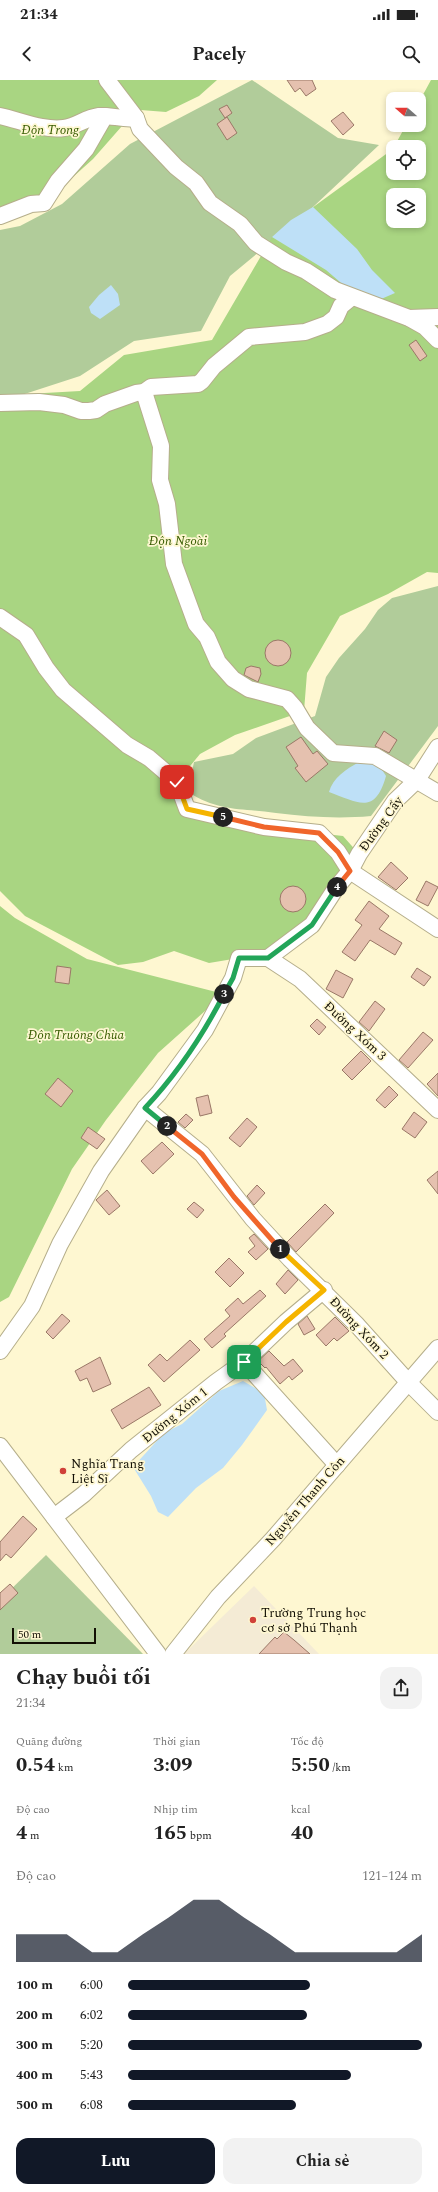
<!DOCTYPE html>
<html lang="vi">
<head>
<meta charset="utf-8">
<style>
	:root { --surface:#fff; --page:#f2f2f2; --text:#222; --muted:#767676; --accent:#111827 }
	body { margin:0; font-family:Spectral,serif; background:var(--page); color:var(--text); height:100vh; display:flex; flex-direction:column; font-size:15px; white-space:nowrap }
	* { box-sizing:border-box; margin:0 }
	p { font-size:13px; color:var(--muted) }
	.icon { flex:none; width:22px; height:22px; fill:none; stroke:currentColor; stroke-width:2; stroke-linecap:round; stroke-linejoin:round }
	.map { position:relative; height:1574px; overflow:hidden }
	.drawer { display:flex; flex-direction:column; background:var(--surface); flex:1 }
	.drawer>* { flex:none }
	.needle { width:26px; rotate:290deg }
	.fabs { position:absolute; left:386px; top:12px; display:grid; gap:8px }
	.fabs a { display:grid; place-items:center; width:40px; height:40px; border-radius:8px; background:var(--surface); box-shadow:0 2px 6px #0003; font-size:20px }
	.scale { position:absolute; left:12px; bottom:10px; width:84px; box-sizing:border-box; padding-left:4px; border:2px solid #120f04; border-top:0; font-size:11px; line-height:14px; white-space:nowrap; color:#120f04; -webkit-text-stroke:3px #fef7d1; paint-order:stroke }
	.pin { position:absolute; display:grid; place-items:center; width:34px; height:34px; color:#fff; margin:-17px; border-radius:8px; box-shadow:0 2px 6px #0006 }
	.km { position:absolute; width:20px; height:20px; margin:-10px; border-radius:50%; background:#222; color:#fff; font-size:11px; line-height:20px; text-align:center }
	.round { display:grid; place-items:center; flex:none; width:42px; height:42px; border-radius:12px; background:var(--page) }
	.overview { display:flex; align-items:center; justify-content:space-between; height:68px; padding:0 16px }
	h1 { font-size:22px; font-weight:700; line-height:30px }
	.figures { display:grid; grid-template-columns:repeat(3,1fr); gap:6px; height:68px; padding:4px 16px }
	.figures div { display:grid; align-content:center }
	.figures b { font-size:20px; font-weight:700 }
	.figures small { font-size:11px; font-weight:400 }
	.figures p { font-size:11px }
	.chart { height:112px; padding:8px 16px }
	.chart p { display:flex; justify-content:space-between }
	.chart svg { width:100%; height:72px; margin-top:4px; fill:var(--accent); opacity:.7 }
	.cta { display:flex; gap:8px; margin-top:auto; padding:8px 16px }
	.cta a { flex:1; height:46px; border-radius:12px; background:var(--accent); color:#fff; font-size:16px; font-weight:700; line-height:46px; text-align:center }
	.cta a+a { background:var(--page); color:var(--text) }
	ul { padding:0 16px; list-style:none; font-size:13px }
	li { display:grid; grid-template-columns:64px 48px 1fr; align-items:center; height:30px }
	li i { height:10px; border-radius:5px; background:var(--accent) }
	.status { display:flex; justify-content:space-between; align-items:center; height:28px; padding:0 20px; background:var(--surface); direction:ltr }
	.status svg { height:11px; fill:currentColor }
	header { display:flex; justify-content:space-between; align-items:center; height:52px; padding:0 16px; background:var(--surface); font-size:18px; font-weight:700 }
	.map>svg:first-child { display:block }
	.education { fill:#f4ebd5 }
	.green { fill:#b1cc9a }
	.forest { fill:#a9d582; fill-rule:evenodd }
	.water { fill:#bee0f7 }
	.building { fill:#e5c1af; stroke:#9a7867 }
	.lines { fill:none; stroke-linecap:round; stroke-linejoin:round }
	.minor-casing { stroke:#b5ae8b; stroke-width:18 }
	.minor { stroke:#fff; stroke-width:16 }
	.split-1-casing { stroke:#fff; stroke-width:8 }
	.split-2-casing { stroke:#fff; stroke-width:8 }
	.split-3-casing { stroke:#fff; stroke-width:8 }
	.split-4-casing { stroke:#fff; stroke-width:8 }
	.split-5-casing { stroke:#fff; stroke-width:8 }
	.split-6-casing { stroke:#fff; stroke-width:8 }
	.split-1 { stroke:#f5b400; stroke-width:5 }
	.split-2 { stroke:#f0652b; stroke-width:5 }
	.split-3 { stroke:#22a559; stroke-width:5 }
	.split-4 { stroke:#22a559; stroke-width:5 }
	.split-5 { stroke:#f0652b; stroke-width:5 }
	.split-6 { stroke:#f5b400; stroke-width:5 }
	.poi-dot { fill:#d04139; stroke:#fef7d1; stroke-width:1.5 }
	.labels { text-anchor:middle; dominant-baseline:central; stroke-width:3.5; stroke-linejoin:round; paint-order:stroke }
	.park-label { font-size:13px; font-style:italic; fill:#375c00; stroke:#fef7d1 }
	.street-label { font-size:13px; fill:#120f04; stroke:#fef7d1 }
	.poi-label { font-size:13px; fill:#120f04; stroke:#fef7d1; text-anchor:start }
</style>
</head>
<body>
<div class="status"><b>21:34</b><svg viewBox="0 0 49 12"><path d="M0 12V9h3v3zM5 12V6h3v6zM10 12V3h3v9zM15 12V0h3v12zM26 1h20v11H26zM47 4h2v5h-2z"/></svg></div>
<header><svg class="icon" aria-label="back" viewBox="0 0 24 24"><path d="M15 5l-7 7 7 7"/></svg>Pacely<svg class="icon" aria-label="search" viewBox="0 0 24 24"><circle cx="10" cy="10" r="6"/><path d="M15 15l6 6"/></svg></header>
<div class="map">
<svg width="438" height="1574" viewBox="0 0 438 1574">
	<rect width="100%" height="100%" fill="#fef7d1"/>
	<polygon class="education" points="254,1506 319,1574 184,1574"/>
	<g class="green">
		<polygon points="252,0 338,58 379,65 313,127 230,196 201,251 134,261 80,296 0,322 0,150 20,146 62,124 130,64"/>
		<path d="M438,506V646L371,736C339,739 308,737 276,733C242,728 219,732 188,712L194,682L233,674L256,658L315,636L326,597L339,578L365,549L378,530L392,518Z"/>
		<polygon points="46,1475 143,1574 0,1574 0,1520"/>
	</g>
	<g class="forest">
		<polygon points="0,0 217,0 199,16 166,32 128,29 122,46 93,79 44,123 0,128"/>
		<path d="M431,0H438V493L427,492L388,514L340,536L307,593L304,631L235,655L200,674L177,702L188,729L264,747L343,756L359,774L312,845L268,878H239L209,883L174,871L143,882L118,885L25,836L0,811V327L27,314L80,311L124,275L212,260L272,157L393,69V93H419V67H394L406,45H419V22ZM393,115H419V141H393Z"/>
		<polygon points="0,826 15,838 87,879 224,914 158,973 106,1040 72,1089 9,1217 0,1222"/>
	</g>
	<g class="water">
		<polygon points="313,127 357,169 372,190 395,213 372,223 347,208 326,190 272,157 291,140"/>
		<polygon points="111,205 118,214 120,225 100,239 91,233 89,227 99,215"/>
		<path d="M361,681L379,685L386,696C375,735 359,723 329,712C333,697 348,688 361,681Z"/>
		<polygon points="243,1301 264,1313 267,1330 242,1365 223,1388 196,1408 168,1437 158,1432 151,1416 133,1387 164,1353 182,1344 219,1311"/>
	</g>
	<g class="building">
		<polygon points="287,0 312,0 316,9 306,16 300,8 295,12"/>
		<polygon points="227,25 232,33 225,38 219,29"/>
		<polygon points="343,32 354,45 343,55 331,41"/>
		<polygon points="227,37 237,53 227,60 217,44"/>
		<polygon points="416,260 427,276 420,281 409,265"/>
		<circle cx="278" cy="573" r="13"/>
		<polygon points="251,586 260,588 261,594 258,602 244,595 246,588"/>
		<polygon points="384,651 397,660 389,673 375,666"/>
		<polygon points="301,657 313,674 317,671 328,684 306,702 295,688 298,686 286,667"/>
		<polygon points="391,782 408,798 396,810 378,797"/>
		<polygon points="426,801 438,807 428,826 416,820"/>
		<circle cx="293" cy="819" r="13"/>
		<polygon points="369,821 389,836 379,849 402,863 395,875 370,860 355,881 342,872 362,845 355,840"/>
		<polygon points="57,886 71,888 69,904 55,902"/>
		<polygon points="417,888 431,897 424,906 411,897"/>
		<polygon points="336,890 353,899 343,918 326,909"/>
		<polygon points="375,921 385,929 369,951 359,942"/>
		<polygon points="317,939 326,947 319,955 310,946"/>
		<polygon points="423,952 433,960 408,988 399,980"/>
		<polygon points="361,971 371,981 352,1000 342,990"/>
		<polygon points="438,993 438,1016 427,1004"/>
		<polygon points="58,998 73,1011 61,1027 45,1014"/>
		<polygon points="389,1006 398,1015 385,1028 376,1020"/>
		<polygon points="208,1015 212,1033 200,1036 196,1018"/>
		<polygon points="414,1032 427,1042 415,1058 402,1049"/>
		<polygon points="186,1034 193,1040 185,1048 178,1042"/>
		<polygon points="247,1038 257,1047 240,1067 229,1058"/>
		<polygon points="88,1047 105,1059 97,1069 81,1058"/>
		<polygon points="162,1062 174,1074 153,1094 141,1081"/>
		<polygon points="438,1091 438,1114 427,1100"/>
		<polygon points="257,1105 265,1113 254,1125 247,1116"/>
		<polygon points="107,1110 120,1126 109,1135 96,1120"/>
		<polygon points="194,1122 204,1130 197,1138 187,1129"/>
		<polygon points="325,1124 334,1133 296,1172 287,1162"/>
		<polygon points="254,1154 268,1169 256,1180 248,1172 255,1166 249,1158"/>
		<polygon points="229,1178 244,1193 230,1207 215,1192"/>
		<polygon points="288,1190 298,1200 285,1214 276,1204"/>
		<polygon points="260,1210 266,1216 224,1254 226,1256 212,1268 204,1259 230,1236 225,1230 238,1218 243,1224"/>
		<polygon points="62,1234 70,1241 53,1259 46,1252"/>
		<polygon points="307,1236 315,1249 304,1255 298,1244"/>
		<polygon points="335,1237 349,1251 337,1261 334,1258 326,1266 316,1255"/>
		<polygon points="190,1260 200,1270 164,1302 148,1285 160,1274 167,1281"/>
		<polygon points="269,1271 284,1286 293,1279 303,1291 292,1300 289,1296 280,1304 266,1287 265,1288 258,1281"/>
		<polygon points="100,1277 111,1304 93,1312 87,1298 80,1301 75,1291"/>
		<polygon points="149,1307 161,1325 122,1349 111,1330"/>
		<polygon points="23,1436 37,1449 11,1478 6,1474 0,1481 0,1462"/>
		<polygon points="10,1504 18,1513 0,1530 0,1513"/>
		<polygon points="284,1552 294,1560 310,1574 259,1574 275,1557 277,1559"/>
	</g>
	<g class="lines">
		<defs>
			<g id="minor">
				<polyline points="107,0 136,38 140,49 176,87 196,103 210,123 240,144 256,163 286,182 306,191 335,210 409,238 425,247 438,260"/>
				<path d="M0,36C19,40 44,51 64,48C77,46 85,38 99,36C112,35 123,40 136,38"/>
				<polyline points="0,136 31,124 44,123 58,101 86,69 105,36"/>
				<polyline points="409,238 438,237"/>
				<polyline points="144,312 161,366 160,400 167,424 174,484 196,544 207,557 218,582 233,599 249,609 287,619 295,628 307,648 333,673 375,676 438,713"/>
				<polyline points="0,323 39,322 64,325 81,331 89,331 96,330 105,324 136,313 144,312 151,307 198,304 202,301 214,286 249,257 305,252 327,244 336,237 341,226 352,217"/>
				<polyline points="0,537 26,555 46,588 63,610 127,665 149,678 177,702 187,729 264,747 319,753 338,772 350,791 438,849"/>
				<polyline points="268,878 300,899 438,1030"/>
				<polyline points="145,1028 202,1074 253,1139 290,1179 357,1245 409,1303 438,1332"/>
				<polyline points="0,1271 32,1226 60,1164 101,1091 145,1028 159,1013 205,950 233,898 239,878 268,878 312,845 336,808 350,791 359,774 395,721 417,700 438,667"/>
				<polyline points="244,1282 337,1385"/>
				<polyline points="0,1366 158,1574"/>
				<polyline points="54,1437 84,1414 131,1370 216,1302 244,1282 286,1242 324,1210"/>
				<polyline points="173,1574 218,1517 273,1459 438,1268"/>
			</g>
		</defs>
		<use href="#minor" class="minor-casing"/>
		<use href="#minor" class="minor"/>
	</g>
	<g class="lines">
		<defs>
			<polyline id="split-1" points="244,1282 286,1242 324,1210 280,1169"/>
			<polyline id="split-2" points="167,1046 202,1074 234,1117 280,1169"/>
			<path id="split-3" d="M167,1046L145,1028C177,994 203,955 224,914"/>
			<polyline id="split-4" points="224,914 233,898 239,878 268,878 312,845 337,807"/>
			<polyline id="split-5" points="223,737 264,747 319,753 338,772 350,791 337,807"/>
			<polyline id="split-6" points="177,702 187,729 223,737"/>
		</defs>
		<use href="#split-1" class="split-1-casing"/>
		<use href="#split-2" class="split-2-casing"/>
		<use href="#split-3" class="split-3-casing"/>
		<use href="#split-4" class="split-4-casing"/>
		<use href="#split-5" class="split-5-casing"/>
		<use href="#split-6" class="split-6-casing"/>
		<use href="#split-1" class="split-1"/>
		<use href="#split-2" class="split-2"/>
		<use href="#split-3" class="split-3"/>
		<use href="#split-4" class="split-4"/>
		<use href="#split-5" class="split-5"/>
		<use href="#split-6" class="split-6"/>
	</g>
	<g class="poi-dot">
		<circle cx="63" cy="1391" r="4"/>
		<circle cx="253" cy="1540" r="4"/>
	</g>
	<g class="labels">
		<g class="park-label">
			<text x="50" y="50">Độn Trong</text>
			<text x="178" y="461">Độn Ngoài</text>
			<text x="76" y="955">Độn Truông Chùa</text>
		</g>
		<g class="street-label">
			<text transform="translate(381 744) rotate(-54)">Đường Cấy</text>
			<text transform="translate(355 951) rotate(43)">Đường Xóm 3</text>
			<text transform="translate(359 1248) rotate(47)">Đường Xóm 2</text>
			<text transform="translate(175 1335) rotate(-39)">Đường Xóm 1</text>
			<text transform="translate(305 1421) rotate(-49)">Nguyễn Thanh Côn</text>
		</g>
		<g class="poi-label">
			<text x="71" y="1384">Nghĩa Trang<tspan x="71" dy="15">Liệt Sĩ</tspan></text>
			<text x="261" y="1533">Trường Trung học<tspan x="261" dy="15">cơ sở Phú Thạnh</tspan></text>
		</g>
	</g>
</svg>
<div class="fabs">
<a><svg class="needle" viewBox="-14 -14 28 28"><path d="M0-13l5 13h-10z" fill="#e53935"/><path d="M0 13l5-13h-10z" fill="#767676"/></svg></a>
<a><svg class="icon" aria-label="locate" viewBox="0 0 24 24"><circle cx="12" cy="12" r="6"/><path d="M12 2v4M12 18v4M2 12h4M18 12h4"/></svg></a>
<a><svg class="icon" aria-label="layers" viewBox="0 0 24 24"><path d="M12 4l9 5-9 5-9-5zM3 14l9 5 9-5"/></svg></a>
</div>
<div class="scale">50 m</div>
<div class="pin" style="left:244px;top:1282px;background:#1e9e55"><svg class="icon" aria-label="arrive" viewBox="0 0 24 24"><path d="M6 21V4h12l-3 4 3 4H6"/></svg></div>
<div class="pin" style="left:177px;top:702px;background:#d93025"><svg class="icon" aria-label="check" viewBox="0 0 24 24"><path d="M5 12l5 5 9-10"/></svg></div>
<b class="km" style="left:280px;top:1169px">1</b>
<b class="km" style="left:167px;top:1046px">2</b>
<b class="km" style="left:224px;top:914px">3</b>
<b class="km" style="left:337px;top:807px">4</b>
<b class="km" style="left:223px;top:737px">5</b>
</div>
<section class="drawer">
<div class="overview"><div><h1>Chạy buổi tối</h1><p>21:34</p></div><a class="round"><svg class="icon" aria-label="share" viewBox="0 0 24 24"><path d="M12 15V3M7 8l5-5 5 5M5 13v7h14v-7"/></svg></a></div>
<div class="figures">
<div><p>Quãng đường</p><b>0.54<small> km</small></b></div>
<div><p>Thời gian</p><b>3:09</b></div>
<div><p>Tốc độ</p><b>5:50<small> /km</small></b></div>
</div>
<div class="figures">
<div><p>Độ cao</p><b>4<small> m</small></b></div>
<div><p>Nhịp tim</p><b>165<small> bpm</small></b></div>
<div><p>kcal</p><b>40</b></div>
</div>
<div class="chart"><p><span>Độ cao</span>121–124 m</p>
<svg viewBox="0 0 160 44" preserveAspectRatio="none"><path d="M0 44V27L10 27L20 27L30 38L40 38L50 27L60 17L70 6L80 6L90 17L100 27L110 38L120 38L130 38L140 38L150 38L160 27V44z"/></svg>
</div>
<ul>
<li><b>100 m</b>6:00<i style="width:62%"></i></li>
<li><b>200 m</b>6:02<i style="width:61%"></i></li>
<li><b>300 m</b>5:20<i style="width:100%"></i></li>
<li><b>400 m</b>5:43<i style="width:76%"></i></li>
<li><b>500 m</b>6:08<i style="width:57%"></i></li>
</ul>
<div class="cta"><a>Lưu</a><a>Chia sẻ</a></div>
</section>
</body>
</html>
